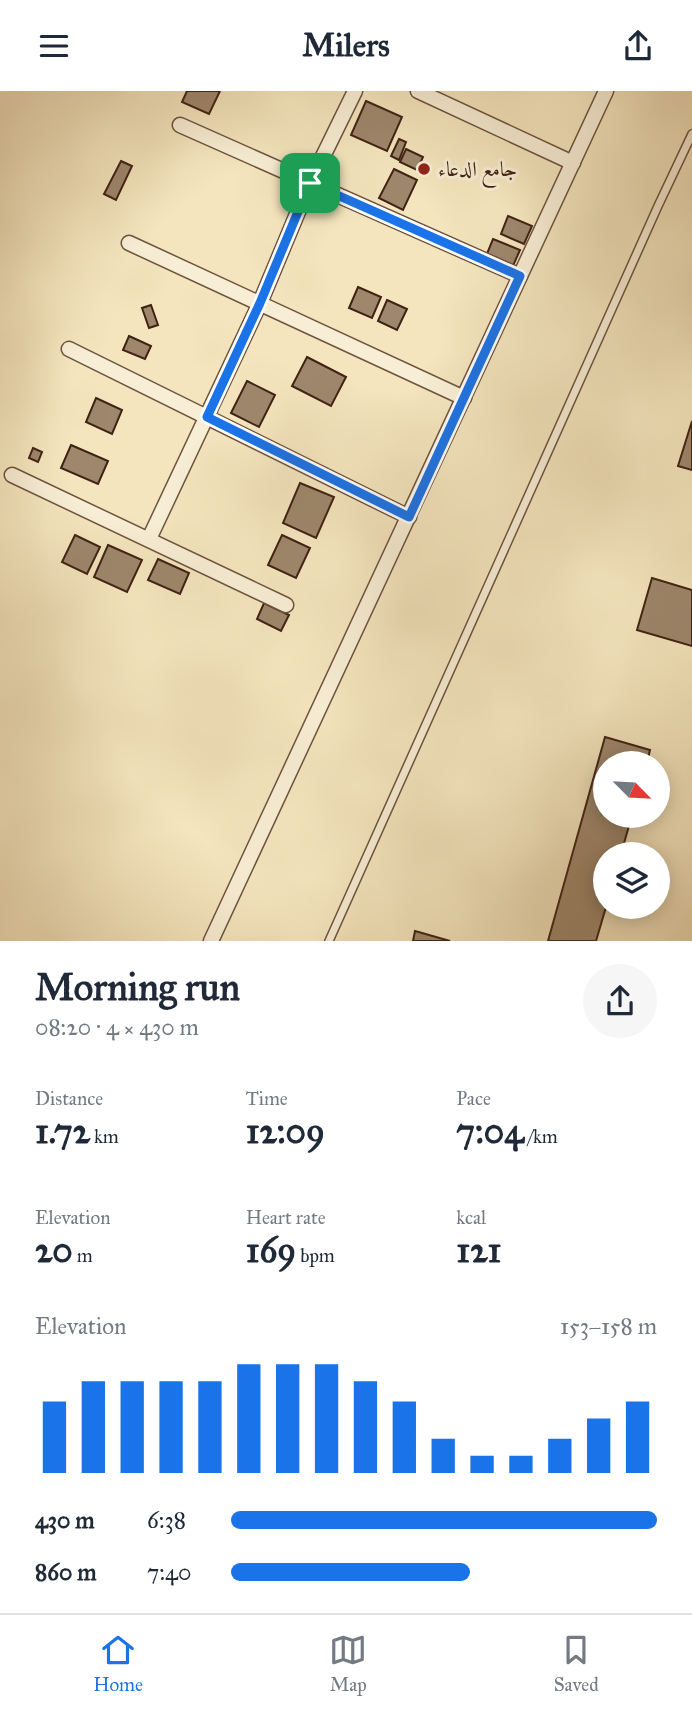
<!DOCTYPE html>
<html lang="en">
<head>
<meta charset="utf-8">
<style>
	:root { --surface:#fff; --page:#f6f6f7; --text:#1f2937; --muted:#747a83; --line:#e0e1e3; --accent:#1a73e8 }
	body { margin:0; font-family:"IM FELL Great Primer",Amiri,serif; background:var(--page); color:var(--text); height:100vh; display:flex; flex-direction:column; font-size:26px; white-space:nowrap }
	* { box-sizing:border-box; margin:0 }
	p { font-size:23px; color:var(--muted) }
	.icon { flex:none; width:38px; height:38px; fill:none; stroke:currentColor; stroke-width:2; stroke-linecap:round; stroke-linejoin:round }
	.map { position:relative; height:850px; overflow:hidden }
	.side { display:flex; flex-direction:column; background:var(--surface); flex:1 }
	.side>* { flex:none }
	.needle { width:46px; rotate:114deg }
	.controls { position:absolute; left:593px; top:660px; display:grid; gap:14px }
	.controls a { display:grid; place-items:center; width:77px; height:77px; border-radius:50%; background:var(--surface); box-shadow:0 4px 18px #0003; font-size:35px }
	.pin { position:absolute; display:grid; place-items:center; width:60px; height:60px; color:#fff; margin:-30px; border-radius:14px; box-shadow:0 4px 10px #0006 }
	.round { display:grid; place-items:center; flex:none; width:74px; height:74px; border-radius:37px; background:var(--page) }
	.summary { display:flex; align-items:center; justify-content:space-between; height:119px; padding:0 35px }
	h1 { font-size:38px; font-weight:800; line-height:52px }
	.figures { display:grid; grid-template-columns:repeat(3,1fr); gap:10px; height:119px; padding:7px 35px }
	.figures div { display:grid; align-content:center }
	.figures b { font-size:35px; font-weight:800 }
	.figures small { font-size:19px; font-weight:400 }
	.figures p { font-size:19px }
	.chart { height:196px; padding:14px 35px }
	.chart p { display:flex; justify-content:space-between }
	.chart svg { width:100%; height:126px; margin-top:7px; stroke:var(--accent); stroke-width:6 }
	ul { padding:0 35px; list-style:none; font-size:23px }
	li { display:grid; grid-template-columns:112px 84px 1fr; align-items:center; height:52px }
	li i { height:18px; border-radius:9px; background:var(--accent) }
	header { display:flex; justify-content:space-between; align-items:center; height:91px; padding:0 35px; background:var(--surface); font-size:32px; font-weight:800 }
	.menu { display:flex; justify-content:space-around; align-items:center; height:98px; border-top:2px solid var(--line); background:var(--surface); font-size:19px; color:var(--muted) }
	.menu a { display:grid; justify-items:center; gap:4px }
	.menu .on { color:var(--accent) }
	.map>svg:first-child { display:block }
	.building { fill:#9e876c; stroke:#402214; stroke-width:2 }
	.lines { fill:none; stroke-linecap:round; stroke-linejoin:round }
	.service-casing { stroke:#6d533e; stroke-width:10 }
	.minor-casing { stroke:#6d533e; stroke-width:17 }
	.service { stroke:#f8eed5; stroke-width:7 }
	.minor { stroke:#f8eed5; stroke-width:14 }
	.route-casing { stroke:#fff; stroke-width:14 }
	.route { stroke:#1a73e8; stroke-width:9 }
	.poi-dot { fill:#8f2418; stroke:#f8eed5; stroke-width:2.5 }
	.labels { text-anchor:middle; dominant-baseline:central; stroke-width:6; stroke-linejoin:round; paint-order:stroke }
	.poi-label { font-size:21px; fill:#402214; stroke:#f8eed5; text-anchor:start }
</style>
</head>
<body>
<header><svg class="icon" aria-label="menu" viewBox="0 0 24 24"><path d="M4 6h16M4 12h16M4 18h16"/></svg>Milers<svg class="icon" aria-label="share" viewBox="0 0 24 24"><path d="M12 15V3M7 8l5-5 5 5M5 13v7h14v-7"/></svg></header>
<div class="map">
<svg width="692" height="850" viewBox="0 0 692 850">
	<rect width="100%" height="100%" fill="#f4e5be"/>
	<filter id="stains"><feTurbulence type="fractalNoise" baseFrequency=".00286" numOctaves="4"/><feColorMatrix values="0 0 0 0 .2 0 0 0 0 .09 0 0 0 0 .02 0 0 0 .5 -.17"/></filter>
	<radialGradient id="worn" r=".72"><stop offset=".6" stop-color="#630" stop-opacity="0"/><stop offset="1" stop-color="#630" stop-opacity=".3"/></radialGradient>
	<g class="building">
		<polygon points="187,0 220,0 209,23 182,11"/>
		<polygon points="366,10 402,26 387,60 351,44"/>
		<polygon points="399,48 406,51 399,69 391,65"/>
		<polygon points="406,58 423,66 417,79 400,71"/>
		<polygon points="121,70 132,75 116,109 104,103"/>
		<polygon points="394,78 417,89 403,119 379,107"/>
		<polygon points="508,125 532,135 524,153 501,143"/>
		<polygon points="493,148 520,159 508,186 482,175"/>
		<polygon points="358,196 381,206 372,227 349,217"/>
		<polygon points="387,209 407,218 397,239 378,230"/>
		<polygon points="151,214 158,234 149,237 142,217"/>
		<polygon points="129,245 151,255 145,268 123,259"/>
		<polygon points="307,266 346,286 331,315 292,295"/>
		<polygon points="247,290 275,304 259,336 231,322"/>
		<polygon points="96,307 122,319 112,343 86,331"/>
		<polygon points="692,330 692,379 678,375"/>
		<polygon points="71,354 108,370 98,393 61,377"/>
		<polygon points="33,357 42,361 38,371 29,367"/>
		<polygon points="300,392 334,406 316,447 283,432"/>
		<polygon points="75,444 100,456 87,483 62,471"/>
		<polygon points="282,444 310,457 296,487 268,474"/>
		<polygon points="108,454 142,469 127,501 94,486"/>
		<polygon points="158,468 189,482 180,503 148,489"/>
		<polygon points="652,487 692,499 692,555 637,539"/>
		<polygon points="264,512 289,524 281,540 257,528"/>
		<polygon points="605,646 650,659 647,672 606,672 606,724 632,724 621,763 606,763 606,816 596,850 548,850"/>
		<polygon points="415,840 450,850 413,850"/>
	</g>
	<g class="lines">
		<defs>
			<polyline id="service" points="329,850 658,115 692,43"/>
			<g id="minor">
				<polyline points="418,0 573,72"/>
				<polyline points="180,34 520,185"/>
				<polyline points="129,152 464,307"/>
				<polyline points="69,258 409,426"/>
				<polyline points="12,384 286,514"/>
				<polyline points="149,448 260,212 310,92 355,0"/>
				<polyline points="211,850 606,0"/>
			</g>
		</defs>
		<use href="#service" class="service-casing"/>
		<use href="#minor" class="minor-casing"/>
		<use href="#service" class="service"/>
		<use href="#minor" class="minor"/>
	</g>
	<g class="lines">
		<defs>
			<polygon id="route" points="310,92 520,185 409,426 207,326 260,212"/>
		</defs>
		<use href="#route" class="route-casing"/>
		<use href="#route" class="route"/>
	</g>
	<circle class="poi-dot" cx="424" cy="78" r="7"/>
	<g class="labels">
		<g class="poi-label">
			<text x="438" y="78">جامع الدعاء</text>
		</g>
	</g>
	<rect width="100%" height="100%" filter="url(#stains)"/>
	<rect width="100%" height="100%" fill="url(#worn)"/>
</svg>
<div class="controls">
<a><svg class="needle" viewBox="-14 -14 28 28"><path d="M0-13l5 13h-10z" fill="#e53935"/><path d="M0 13l5-13h-10z" fill="#747a83"/></svg></a>
<a><svg class="icon" aria-label="layers" viewBox="0 0 24 24"><path d="M12 4l9 5-9 5-9-5zM3 14l9 5 9-5"/></svg></a>
</div>
<div class="pin" style="left:310px;top:92px;background:#1e9e55"><svg class="icon" aria-label="arrive" viewBox="0 0 24 24"><path d="M6 21V4h12l-3 4 3 4H6"/></svg></div>
</div>
<section class="side">
<div class="summary"><div><h1>Morning run</h1><p>08:20 · 4 × 430 m</p></div><a class="round"><svg class="icon" aria-label="share" viewBox="0 0 24 24"><path d="M12 15V3M7 8l5-5 5 5M5 13v7h14v-7"/></svg></a></div>
<div class="figures">
<div><p>Distance</p><b>1.72<small> km</small></b></div>
<div><p>Time</p><b>12:09</b></div>
<div><p>Pace</p><b>7:04<small> /km</small></b></div>
</div>
<div class="figures">
<div><p>Elevation</p><b>20<small> m</small></b></div>
<div><p>Heart rate</p><b>169<small> bpm</small></b></div>
<div><p>kcal</p><b>121</b></div>
</div>
<div class="chart"><p><span>Elevation</span>153–158 m</p>
<svg viewBox="0 0 160 44" preserveAspectRatio="none"><path d="M5 44V19M15 44V12M25 44V12M35 44V12M45 44V12M55 44V6M65 44V6M75 44V6M85 44V12M95 44V19M105 44V32M115 44V38M125 44V38M135 44V32M145 44V25M155 44V19"/></svg>
</div>
<ul>
<li><b>430 m</b>6:38<i style="width:100%"></i></li>
<li><b>860 m</b>7:40<i style="width:56%"></i></li>
</ul>
</section>
<nav class="menu">
<a class="on"><svg class="icon" aria-label="home" viewBox="0 0 24 24"><path d="M3 11l9-7 9 7M6 9v11h12V9"/></svg>Home</a>
<a><svg class="icon" aria-label="map" viewBox="0 0 24 24"><path d="M3 6l6-2 6 2 6-2v14l-6 2-6-2-6 2zM9 4v14M15 6v14"/></svg>Map</a>
<a><svg class="icon" aria-label="saved" viewBox="0 0 24 24"><path d="M7 4h10v16l-5-4-5 4z"/></svg>Saved</a>
</nav>
</body>
</html>
